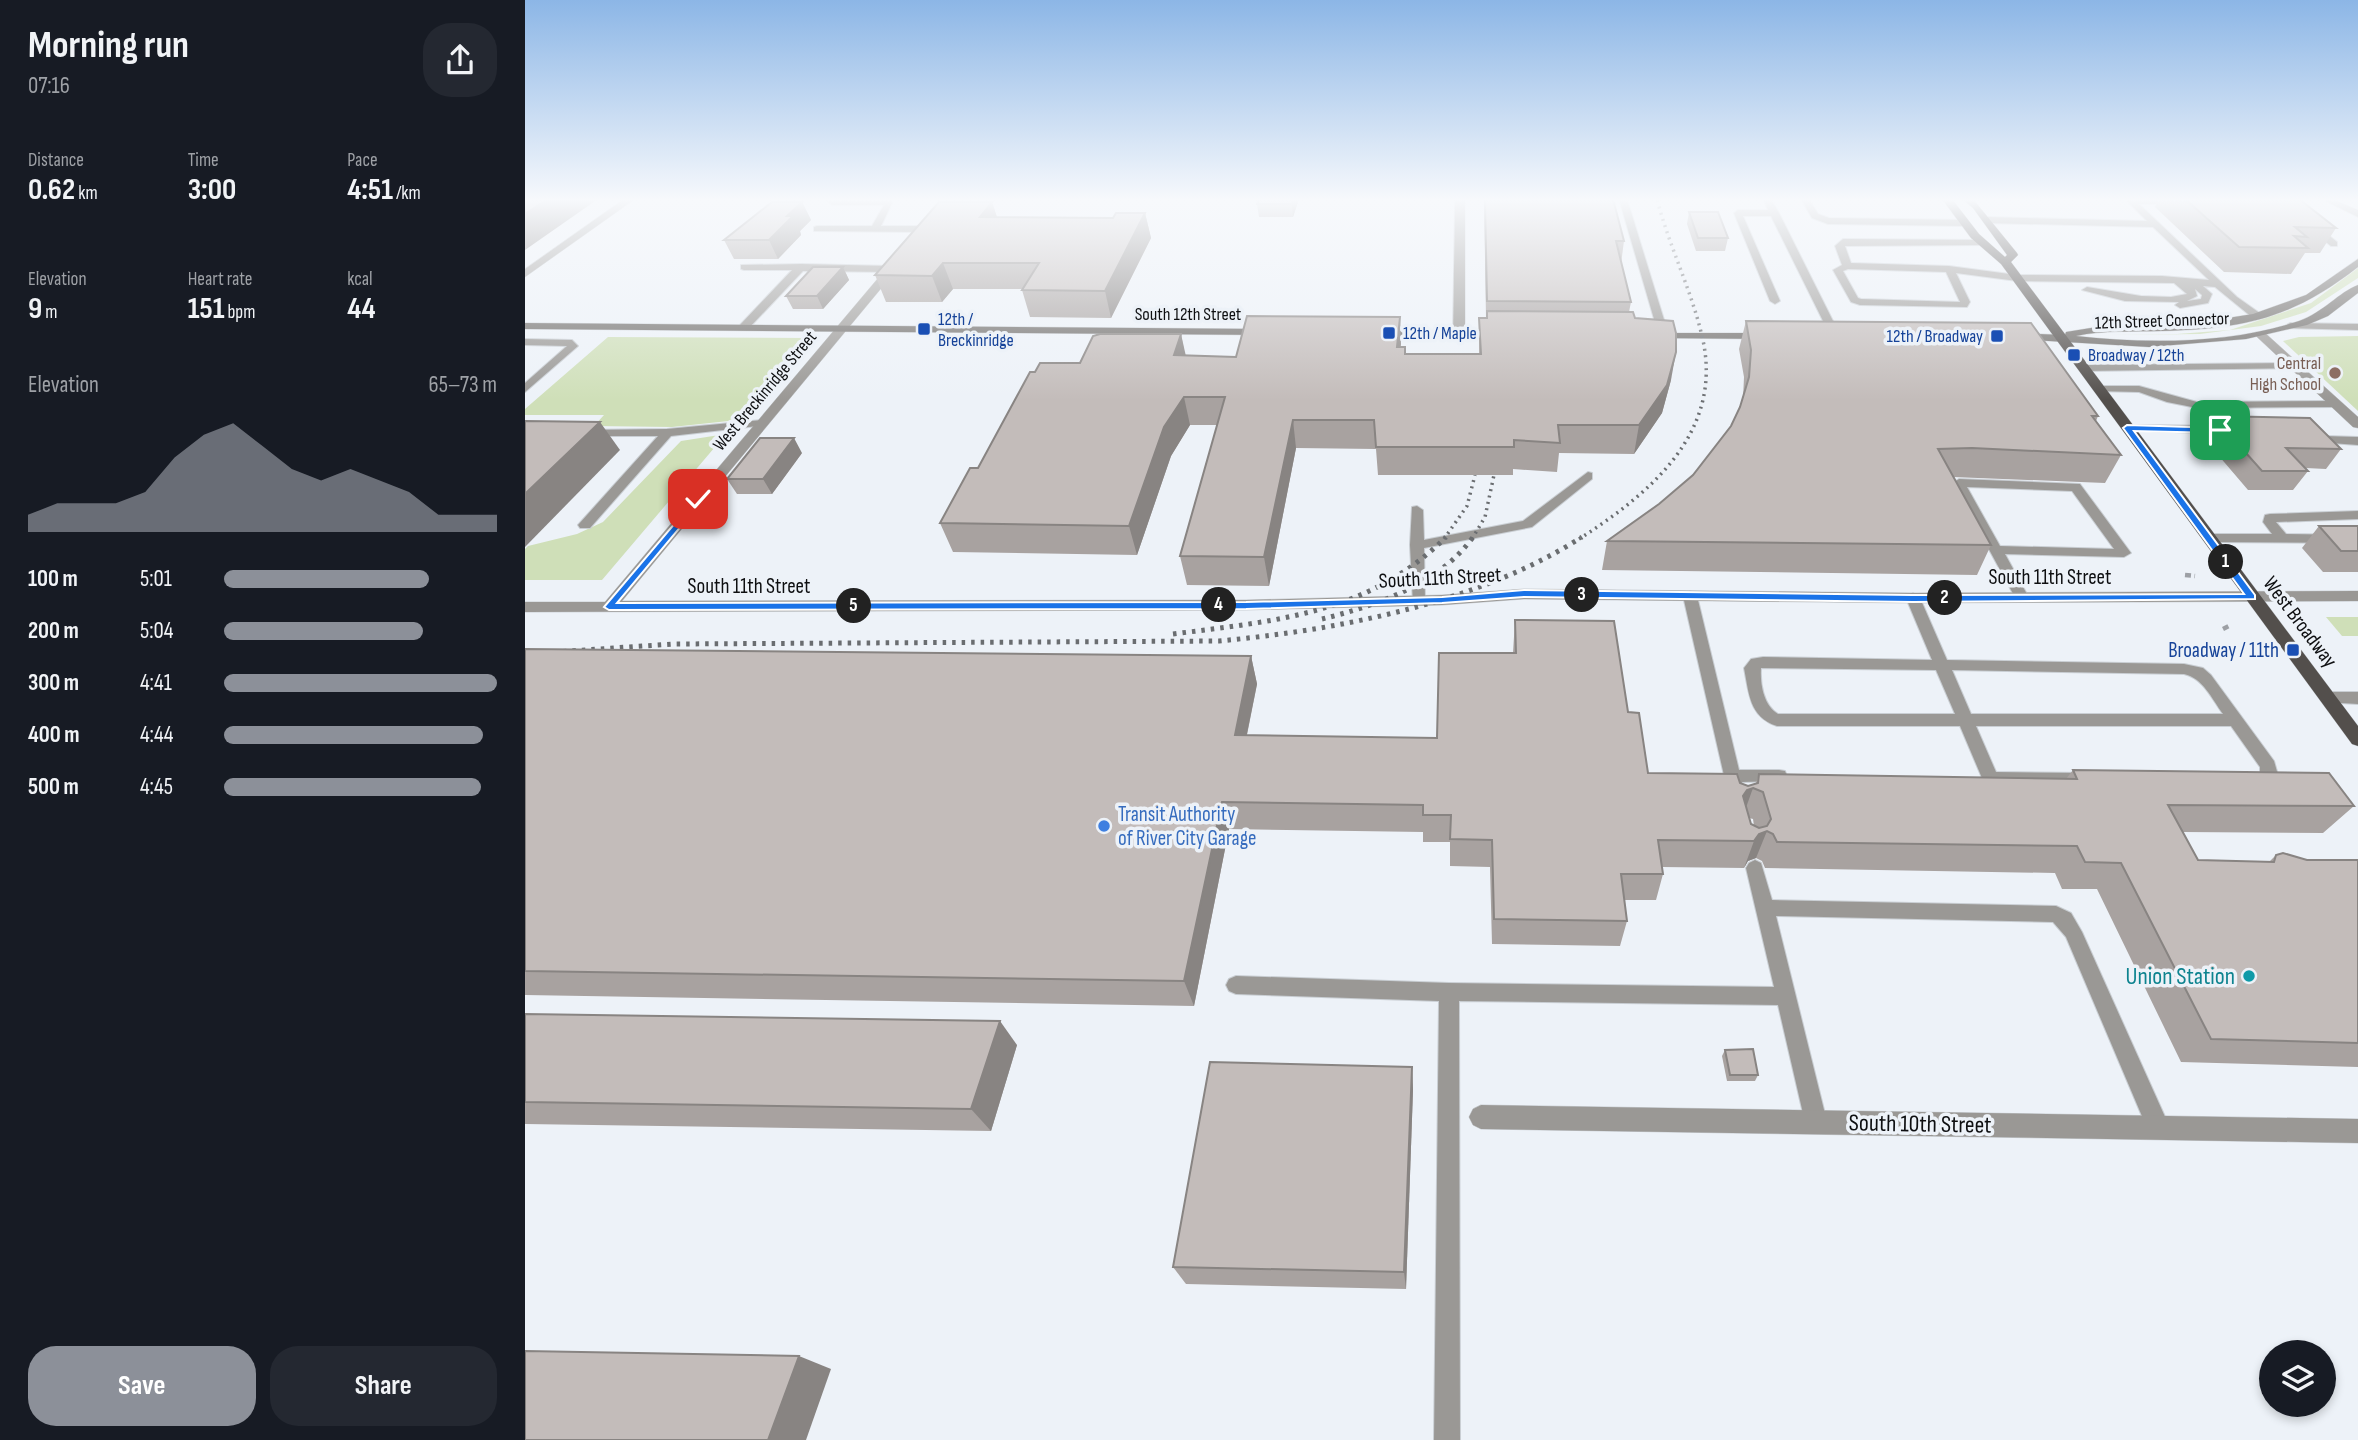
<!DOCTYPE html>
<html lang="en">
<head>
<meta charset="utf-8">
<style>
	:root { --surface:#171b24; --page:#242831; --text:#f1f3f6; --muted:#9ea1a6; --accent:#8c9099 }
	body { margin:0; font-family:"Sofia Sans Condensed",sans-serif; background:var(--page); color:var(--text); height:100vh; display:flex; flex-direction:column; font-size:26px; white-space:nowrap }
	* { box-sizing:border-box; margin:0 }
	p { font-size:23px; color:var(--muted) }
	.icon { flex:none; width:38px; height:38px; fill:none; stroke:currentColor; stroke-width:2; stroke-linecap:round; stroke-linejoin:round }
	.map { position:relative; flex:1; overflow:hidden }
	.panel { display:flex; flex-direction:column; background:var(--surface); width:525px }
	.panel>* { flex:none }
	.fabs { position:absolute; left:1734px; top:1340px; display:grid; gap:14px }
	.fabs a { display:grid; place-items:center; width:77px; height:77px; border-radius:50%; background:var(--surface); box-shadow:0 4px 10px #0003; font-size:35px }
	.pin { position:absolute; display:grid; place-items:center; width:60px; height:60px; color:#fff; margin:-30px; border-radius:14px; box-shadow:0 4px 10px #0006 }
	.km { position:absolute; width:35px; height:35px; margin:-18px; border-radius:50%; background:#222; color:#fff; font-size:19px; line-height:35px; text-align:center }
	.round { display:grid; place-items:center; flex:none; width:74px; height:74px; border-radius:28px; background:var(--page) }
	.overview { display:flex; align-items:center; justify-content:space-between; height:119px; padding:0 28px }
	h1 { font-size:38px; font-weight:700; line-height:52px }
	.stats { display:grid; grid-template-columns:repeat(3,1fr); gap:10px; height:119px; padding:7px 28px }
	.stats div { display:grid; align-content:center }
	.stats b { font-size:30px; font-weight:700 }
	.stats small { font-size:19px; font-weight:400 }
	.stats p { font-size:19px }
	.chart { height:196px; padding:14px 28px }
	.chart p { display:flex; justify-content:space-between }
	.chart svg { width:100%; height:126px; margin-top:7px; fill:var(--accent); opacity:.7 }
	.cta { display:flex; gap:14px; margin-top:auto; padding:14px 28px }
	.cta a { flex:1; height:80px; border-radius:28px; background:var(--accent); color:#fff; font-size:28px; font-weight:700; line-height:80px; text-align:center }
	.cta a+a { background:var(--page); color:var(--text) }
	ul { padding:0 28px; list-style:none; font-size:23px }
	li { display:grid; grid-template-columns:112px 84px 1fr; align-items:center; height:52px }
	li i { height:18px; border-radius:9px; background:var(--accent) }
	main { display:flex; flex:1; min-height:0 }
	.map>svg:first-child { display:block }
	.green { fill:#cfdfb8 }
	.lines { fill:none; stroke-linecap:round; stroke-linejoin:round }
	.lane-casing { stroke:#c9ced3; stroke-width:2 }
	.street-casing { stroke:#c9ced3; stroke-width:1 }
	.secondary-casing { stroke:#c9ced3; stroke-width:1 }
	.primary-casing { stroke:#c9ced3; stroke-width:1 }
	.path { stroke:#9da0a5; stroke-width:4.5; stroke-dasharray:6 3.5; stroke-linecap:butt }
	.lane { fill:#9a9895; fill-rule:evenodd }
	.street { fill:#9a9895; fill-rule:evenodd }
	.secondary { fill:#706d6a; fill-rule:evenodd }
	.primary { fill:#534f4c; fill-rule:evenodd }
	.rail-far1 { stroke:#6a6d70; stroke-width:3.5; stroke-dasharray:2 4.5; stroke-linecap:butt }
	.rail { stroke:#6a6d70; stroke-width:5; stroke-dasharray:3.5 6; stroke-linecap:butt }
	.wall { fill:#a8a2a0; fill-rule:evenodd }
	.shaded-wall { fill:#888482 }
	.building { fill:#c3bcba; stroke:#888482; stroke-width:2; fill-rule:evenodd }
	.route { fill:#1a73e8; stroke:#fff; stroke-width:2 }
	.transit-dot { fill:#1a4fb4; stroke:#edf2f8; stroke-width:2.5 }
	.education-dot { fill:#8d6e63; stroke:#edf2f8; stroke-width:2.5 }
	.shop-dot { fill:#3f7fe0; stroke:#edf2f8; stroke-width:2.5 }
	.culture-dot { fill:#0f9aa8; stroke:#edf2f8; stroke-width:2.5 }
	.labels { text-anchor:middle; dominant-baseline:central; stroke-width:7; stroke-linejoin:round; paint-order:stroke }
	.far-street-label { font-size:18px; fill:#0e0f11; stroke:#edf2f8 }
	.far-transit-label { font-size:18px; fill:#164399; stroke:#edf2f8; text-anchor:start }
	.far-education-label { font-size:18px; fill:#785e54; stroke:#edf2f8; text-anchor:end }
	.street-label { font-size:21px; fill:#0e0f11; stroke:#edf2f8 }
	.transit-label { font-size:21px; fill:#164399; stroke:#edf2f8; text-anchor:end }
	.shop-label { font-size:21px; fill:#366cbe; stroke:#edf2f8; text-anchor:start }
	.near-culture-label { font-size:24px; fill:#0d838f; stroke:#edf2f8; text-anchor:end }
	.near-street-label { font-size:24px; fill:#0e0f11; stroke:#edf2f8 }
</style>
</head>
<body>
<main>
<section class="panel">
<div class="overview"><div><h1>Morning run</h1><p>07:16</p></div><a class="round"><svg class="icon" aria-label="share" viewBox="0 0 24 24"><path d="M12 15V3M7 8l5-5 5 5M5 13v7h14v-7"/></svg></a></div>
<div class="stats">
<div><p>Distance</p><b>0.62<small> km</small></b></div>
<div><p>Time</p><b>3:00</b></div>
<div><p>Pace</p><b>4:51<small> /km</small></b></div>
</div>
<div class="stats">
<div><p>Elevation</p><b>9<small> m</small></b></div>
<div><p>Heart rate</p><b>151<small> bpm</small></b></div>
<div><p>kcal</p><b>44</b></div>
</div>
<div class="chart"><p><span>Elevation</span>65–73 m</p>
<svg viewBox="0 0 160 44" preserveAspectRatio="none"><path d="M0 44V38L10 34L20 34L30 34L40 30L50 18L60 10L70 6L80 14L90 22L100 26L110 22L120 26L130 30L140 38L150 38L160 38V44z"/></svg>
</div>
<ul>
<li><b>100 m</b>5:01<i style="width:75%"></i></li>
<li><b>200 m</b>5:04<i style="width:73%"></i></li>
<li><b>300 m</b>4:41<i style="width:100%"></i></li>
<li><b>400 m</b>4:44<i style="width:95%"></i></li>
<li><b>500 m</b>4:45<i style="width:94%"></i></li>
</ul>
<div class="cta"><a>Save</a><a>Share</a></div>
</section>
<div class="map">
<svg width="1833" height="1440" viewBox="0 0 1833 1440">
	<rect width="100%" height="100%" fill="#edf2f8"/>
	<g class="green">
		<polygon points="1833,268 1833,278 1781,312 1736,326 1675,334 1581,335 1652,334 1705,330 1786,303"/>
		<polygon points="1833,336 1833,411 1758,341 1774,337"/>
		<polygon points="83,337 284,338 213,420 147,427 69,426 79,415 0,415 0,409"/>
		<polygon points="201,434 77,580 0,580 0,549 3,546 52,534 78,522 156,441"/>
		<polygon points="1801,617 1833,617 1833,636 1817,636"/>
	</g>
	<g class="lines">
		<defs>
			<g id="lane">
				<polygon points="1094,199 1102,199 1144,336 1143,338 1134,336"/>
				<polygon points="1238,199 1246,199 1254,213 1316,337 1315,339 1306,337 1246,216 1218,216 1255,301 1250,304 1245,301 1209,213 1213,210 1243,210"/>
				<polygon points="1276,199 1284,199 1293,214 1304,218 1440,220 1444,223 1440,226 1303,224 1287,218"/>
				<path d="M1600,199H1655L1656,201L1652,204H1614L1712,297L1736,314V318H1728L1690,287L1678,286L1687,294L1683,303L1655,308L1650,305L1654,302L1600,301L1557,290L1562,287L1616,296L1646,297L1662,294L1649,283L1492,281L1431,273L1445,302L1442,307L1335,305L1326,302L1308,270L1317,265L1310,246L1318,239L1458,240L1463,243L1461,245L1320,246L1326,263L1424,266L1492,275L1637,276L1684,280L1628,227L1462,223L1458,220L1462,217L1622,221ZM1323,269L1421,272L1435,302L1336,299L1333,298L1318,271ZM1670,289L1677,295L1676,299L1662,301L1672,296Z"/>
				<polygon points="304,200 368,201 356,226 399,226 403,229 399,232 289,231 289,227 292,226 347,226 359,205 307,205 303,202"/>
				<polygon points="1785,225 1791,225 1812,242 1812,246 1806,246 1785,229"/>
				<polygon points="276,264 366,266 371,269 366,272 278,271 222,330 214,330 214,326 267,270 219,270 216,269 216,265"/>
				<polygon points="1765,323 1833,324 1833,330 1761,328 1760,326"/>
				<polygon points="0,339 47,340 53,346 0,392 0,383 42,346 0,345"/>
				<polygon points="1769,363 1773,364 1773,368 1559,371 1554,368 1559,365"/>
				<polygon points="1574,386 1614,386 1672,402 1811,401 1817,404 1811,407 1672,408 1642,402 1614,392 1570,391 1568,389"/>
				<polygon points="237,420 243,423 241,425 146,436 65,528 55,528 53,525 133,436 61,436 57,434 57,430 142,429"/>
				<polygon points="1602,425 1701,426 1707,430 1701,434 1598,430 1598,426"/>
				<polygon points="1790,429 1799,436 1833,437 1833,445 1792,442 1784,433"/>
				<polygon points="1063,472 1067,473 1067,479 1007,527 899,548 900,601 898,604 888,604 885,545 887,507 892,506 898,510 899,540 998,521"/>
				<path d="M1434,479L1555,484L1606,553L1599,557L1480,554L1504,598L1502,601H1492L1428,483ZM1442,487L1547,491L1589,549L1475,546Z"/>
				<polygon points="1833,511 1833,519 1751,522 1761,534 1833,535 1833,543 1684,542 1677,538 1684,534 1747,534 1738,522 1740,515 1745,514"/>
				<polygon points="1165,591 1172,596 1214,770 1254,770 1260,771 1262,776 1260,781 1217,782 1215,789 1203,789 1201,784 1158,596"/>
				<path d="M1388,593L1395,598L1422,660L1659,664L1678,668L1686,675L1749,761L1753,775C1747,787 1734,789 1721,785L1719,780L1721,775L1735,774V767L1706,726H1451L1471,772L1562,773L1568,774L1570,779L1568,784L1562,785L1465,784L1459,783L1457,778L1435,726H1252C1224,717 1224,693 1219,668L1226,659L1238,657L1407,660L1381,598ZM1236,668L1411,670L1430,714H1253C1238,705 1235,683 1236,668ZM1427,670L1659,674C1678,678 1687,699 1698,714H1446Z"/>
				<polygon points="1804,692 1833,692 1833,704 1799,702 1796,698"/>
				<polygon points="1230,860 1236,863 1247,900 1531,906 1546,913 1557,932 1641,1119 1644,1127 1641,1135 1633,1138 1625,1135 1541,937 1528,922 1251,916 1302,1122 1299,1130 1291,1133 1283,1130 1280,1122 1253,1005 934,1001 935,1440 909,1440 914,1001 711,994 704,991 701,985 704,979 711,976 924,983 1249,987 1221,868 1224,863"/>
			</g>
			<g id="street">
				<polygon points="99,199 110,199 0,277 0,269"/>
				<polygon points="930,199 940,199 940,334 934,337 928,334"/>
				<polygon points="1796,199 1807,199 1833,210 1833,217"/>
				<polygon points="369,263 374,266 373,268 97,601 721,600 917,595 999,589 1388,593 1833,591 1833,601 1388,603 999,599 917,605 721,610 0,612 0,602 80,602 365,264"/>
				<polygon points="1731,332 1739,332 1833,417 1833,428 1828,427 1731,336"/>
				<polygon points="956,1105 1833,1119 1833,1143 956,1129 948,1125 944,1117 948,1109"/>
			</g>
			<g id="secondary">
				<path d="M1833,259V267C1768,318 1719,329 1637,331C1608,332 1579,330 1551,336C1622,344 1705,344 1774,321C1799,312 1814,292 1833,285V293L1803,316L1782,325L1721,339L1624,347L1492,339L1486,336L1492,333L1540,335L1541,332L1578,326L1671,323L1728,314L1781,295Z"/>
				<polygon points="0,323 740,329 746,332 740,335 0,329"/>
				<polygon points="848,331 978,331 984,334 978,337 852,336 846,333"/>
				<polygon points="1124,333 1240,333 1246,336 1240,339 1128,338 1124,337"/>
			</g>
			<polygon id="primary" points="1417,199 1427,199 1454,234 1480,257 1482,255 1448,208 1437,199 1448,199 1492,253 1493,255 1486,262 1833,726 1833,746 1827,744 1476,264 1446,238"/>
		</defs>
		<use href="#lane" class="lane-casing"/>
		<use href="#street" class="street-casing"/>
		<use href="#secondary" class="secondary-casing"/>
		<use href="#primary" class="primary-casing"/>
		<g class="path">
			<polyline points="1660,575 1670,576"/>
			<polyline points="1698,629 1704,626"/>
		</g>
		<use href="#lane" class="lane"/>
		<use href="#street" class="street"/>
		<use href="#secondary" class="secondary"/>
		<use href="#primary" class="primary"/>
		<g class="rail-far1">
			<polyline points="919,539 942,506 950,475"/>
			<polyline points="947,539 960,517 969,475"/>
			<path d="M1054,539C1126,493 1200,431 1177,336C1166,289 1144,246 1132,199"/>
		</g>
		<g class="rail">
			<path d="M797,619C850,606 915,584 948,537"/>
			<path d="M648,634C750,621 844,614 921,537"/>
			<path d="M0,654L148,644L694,641C813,630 954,603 1057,537"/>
		</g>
	</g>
	<g class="wall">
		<polygon points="734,199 774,199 768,217 734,217 732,204"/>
		<polygon points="959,199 1088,199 1099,241 1096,264 1106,302 1104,312 1110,318 1146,380 1137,413 1109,454 1034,453 1032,472 988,469 988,475 853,475 851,449 771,448 744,586 662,585 655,556 692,425 665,425 646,456 612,555 428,552 415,523 453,468 510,372 555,363 656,334 660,356 711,357 875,347 880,354 954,354 954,318 961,318"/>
		<polygon points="1634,199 1774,199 1811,228 1795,253 1780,253 1766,274 1699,272 1630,207"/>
		<polygon points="277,202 286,220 275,231 276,235 253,259 209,259 199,240"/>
		<polygon points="467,202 472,217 588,218 620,213 626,238 586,318 505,317 497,290 498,289 428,289 417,302 361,302 350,275"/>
		<polygon points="1164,212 1203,238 1200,251 1171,251 1162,224"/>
		<polygon points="318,267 324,280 298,309 268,309 261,296"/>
		<polygon points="1221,321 1573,416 1571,421 1596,455 1580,483 1428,477 1466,545 1452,575 1077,570 1082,541 1134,504 1168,475 1206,426 1215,407 1218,399 1219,377 1214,349"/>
		<polygon points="1688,416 1816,449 1801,469 1781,468 1783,471 1768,490 1723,490 1676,435"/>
		<polygon points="277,453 247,494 212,494 202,479"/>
		<polygon points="1794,526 1833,526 1833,572 1798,572 1777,548"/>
		<path d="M990,620L1103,712L1123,773L1215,783L1223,786L1231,783L1234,774L1541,779L1548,770L1829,806L1798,833L1658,832L1673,860L1744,862L1751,855L1782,860H1833V1067L1656,1062L1572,889H1537L1530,873L1240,868L1237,861L1231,858L1223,861L1219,868L1137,867L1138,874L1131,900H1099L1102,921L1095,946L967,944L965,867L925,866V842H898V832L704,829L669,1006L0,995V649L726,656L732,684L722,735L912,738L988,653ZM1224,818L1228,819L1229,826L1226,824Z"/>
		<polygon points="0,1014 492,1045 466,1131 0,1124"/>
		<polygon points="1200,1050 1233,1075 1230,1081 1202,1081 1197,1056"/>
		<polygon points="887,1067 888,1090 881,1289 661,1284 648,1267"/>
	</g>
	<g class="shaded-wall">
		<polygon points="23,199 73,199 0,250 0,214"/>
		<polygon points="769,199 774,199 768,217 767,204"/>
		<polygon points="277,202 286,220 275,231 276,235 253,259 244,240 262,216"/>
		<polygon points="467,202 475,227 455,217"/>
		<polygon points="620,213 626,238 586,318 580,291"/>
		<polygon points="418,263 428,289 417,302 407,276"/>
		<polygon points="318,267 324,280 298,309 292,296"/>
		<polygon points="875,317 876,344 873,374 872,347"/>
		<polygon points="656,334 662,361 649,355"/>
		<polygon points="1151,352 1146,380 1137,413 1109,454 1114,425"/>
		<polygon points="659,397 665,425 646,456 612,555 604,526 639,427"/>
		<polygon points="768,420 771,448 744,586 739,557"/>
		<polygon points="75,422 95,450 0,547 0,494"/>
		<polygon points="269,438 277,453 247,494 238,479"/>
		<polygon points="726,656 732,684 716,763 710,735"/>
		<polygon points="1228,788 1218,816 1218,796 1222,790"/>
		<polygon points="697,802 704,829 669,1006 659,981"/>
		<polygon points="1242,831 1231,858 1223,861 1219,868 1229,841 1234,834"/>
		<polygon points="475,1021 492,1045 466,1131 446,1109"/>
		<polygon points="887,1067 888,1090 881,1289 879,1272"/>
		<polygon points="274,1356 306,1369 281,1440 243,1440"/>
	</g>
	<g class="building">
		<polygon points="0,199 23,199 0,214"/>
		<polygon points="734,199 769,199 767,204 732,204"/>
		<polygon points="960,199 1088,199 1099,241 1091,241 1106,302 962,301"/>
		<polygon points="1660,199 1774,199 1811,228 1770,227 1782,237 1769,236 1783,248 1714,247"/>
		<polygon points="247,202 277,202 262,216 268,216 244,240 199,240"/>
		<polygon points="414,202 467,202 455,217 588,218 591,213 620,213 580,291 497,290 514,263 418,263 407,276 350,275"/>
		<polygon points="1164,212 1193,212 1203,238 1173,238"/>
		<polygon points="288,267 318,267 292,296 261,296"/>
		<polygon points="962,311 1108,312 1110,318 1148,321 1151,333 1151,352 1142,385 1114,425 1033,425 1035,443 989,440 989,447 851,447 849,420 768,420 739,557 655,556 700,397 659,397 639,427 604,526 415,523 445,468 453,468 505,372 510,372 515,363 555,363 568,336 575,334 656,334 649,355 711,357 722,316 875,317 872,347 880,347 880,354 956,354 954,318 962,318"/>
		<polygon points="1221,321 1506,323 1573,416 1567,416 1596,455 1447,448 1413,449 1466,545 1082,541 1134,504 1168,475 1206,426 1215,407 1224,377 1226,350"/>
		<polygon points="1688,416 1785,418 1816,449 1761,448 1783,471 1737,471"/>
		<polygon points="0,421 75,422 0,494"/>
		<polygon points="235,438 269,438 238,479 202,479"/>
		<polygon points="1794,526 1833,526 1833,551 1816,551"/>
		<path d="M990,620L1089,621L1103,712L1114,713L1123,773L1212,774L1215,783L1223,786L1233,783L1234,774L1552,779L1548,770L1804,773L1829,806L1643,805L1673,860L1749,862L1751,855L1758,853L1782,860H1833V1043L1686,1039L1596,863L1560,862L1552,846L1252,842L1248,834L1242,831L1234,834L1229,841L1133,840L1138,874H1096L1102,921L969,919L967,840L925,839L926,815H898V805L697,802L659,981L0,971V649L726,656L710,735L912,738L914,653H991ZM1228,788L1238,792L1246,819L1242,826L1234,828L1226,824L1218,796L1222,790Z"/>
		<polygon points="0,1014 475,1021 446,1109 0,1102"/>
		<polygon points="1228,1049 1233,1075 1205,1075 1200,1050"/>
		<polygon points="685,1062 887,1067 879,1272 648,1267"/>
		<polygon points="0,1351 274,1356 243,1440 0,1440"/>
	</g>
	<linearGradient id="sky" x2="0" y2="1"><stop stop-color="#8cb6e6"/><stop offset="0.5" stop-color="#f7f9fc"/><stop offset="1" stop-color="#f7f9fc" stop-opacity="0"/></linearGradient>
	<rect width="1833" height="400" fill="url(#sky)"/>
	<polygon class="route" points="1602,425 1698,428 1695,433 1609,431 1730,595 1730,599 1388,602 999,597 917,603 721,609 84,610 79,607 173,496 178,499 177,501 92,603 721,602 917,597 999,590 1388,595 1719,594 1598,428"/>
	<g class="transit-dot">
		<rect x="392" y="322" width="14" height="14" rx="3.5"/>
		<rect x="857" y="326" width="14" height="14" rx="3.5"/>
		<rect x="1465" y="329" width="14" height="14" rx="3.5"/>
		<rect x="1542" y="348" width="14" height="14" rx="3.5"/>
		<rect x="1761" y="643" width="14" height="14" rx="3.5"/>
	</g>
	<circle class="education-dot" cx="1810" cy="373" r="7"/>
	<circle class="shop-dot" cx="579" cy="826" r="7"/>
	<circle class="culture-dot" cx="1724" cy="976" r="7"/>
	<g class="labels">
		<g class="far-street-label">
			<text x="663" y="314">South 12th Street</text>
			<text transform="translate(1637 321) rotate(-2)">12th Street Connector</text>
			<text transform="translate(240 391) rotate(-50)">West Breckinridge Street</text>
		</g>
		<g class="far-transit-label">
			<text x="413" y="319">12th /<tspan x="413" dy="21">Breckinridge</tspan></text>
			<text x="878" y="333">12th / Maple</text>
			<text x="1458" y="336" text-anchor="end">12th / Broadway</text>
			<text x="1563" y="355">Broadway / 12th</text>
		</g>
		<g class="far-education-label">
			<text x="1796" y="363">Central<tspan x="1796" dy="21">High School</tspan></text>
		</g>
		<g class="street-label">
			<text x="1525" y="577">South 11th Street</text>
			<text transform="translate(915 578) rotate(-3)">South 11th Street</text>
			<text x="224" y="586">South 11th Street</text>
			<text transform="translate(1775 622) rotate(53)">West Broadway</text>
		</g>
		<g class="transit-label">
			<text x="1754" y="650">Broadway / 11th</text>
		</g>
		<g class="shop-label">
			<text x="593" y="814">Transit Authority<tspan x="593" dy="24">of River City Garage</tspan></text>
		</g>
		<g class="near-culture-label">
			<text x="1710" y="976">Union Station</text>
		</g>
		<g class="near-street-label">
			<text transform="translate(1395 1124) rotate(1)">South 10th Street</text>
		</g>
	</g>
</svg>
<div class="fabs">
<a><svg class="icon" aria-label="layers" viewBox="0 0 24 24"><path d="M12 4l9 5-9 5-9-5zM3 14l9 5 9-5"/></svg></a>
</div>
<div class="pin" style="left:1695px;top:430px;background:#1e9e55"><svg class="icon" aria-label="arrive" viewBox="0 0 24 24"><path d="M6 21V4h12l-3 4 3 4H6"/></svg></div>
<div class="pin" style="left:173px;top:499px;background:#d93025"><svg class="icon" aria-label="check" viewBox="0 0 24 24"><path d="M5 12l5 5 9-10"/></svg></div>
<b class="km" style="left:1701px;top:562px">1</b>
<b class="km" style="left:1420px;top:598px">2</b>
<b class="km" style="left:1057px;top:595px">3</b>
<b class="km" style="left:694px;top:605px">4</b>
<b class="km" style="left:329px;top:606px">5</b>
</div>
</main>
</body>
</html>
